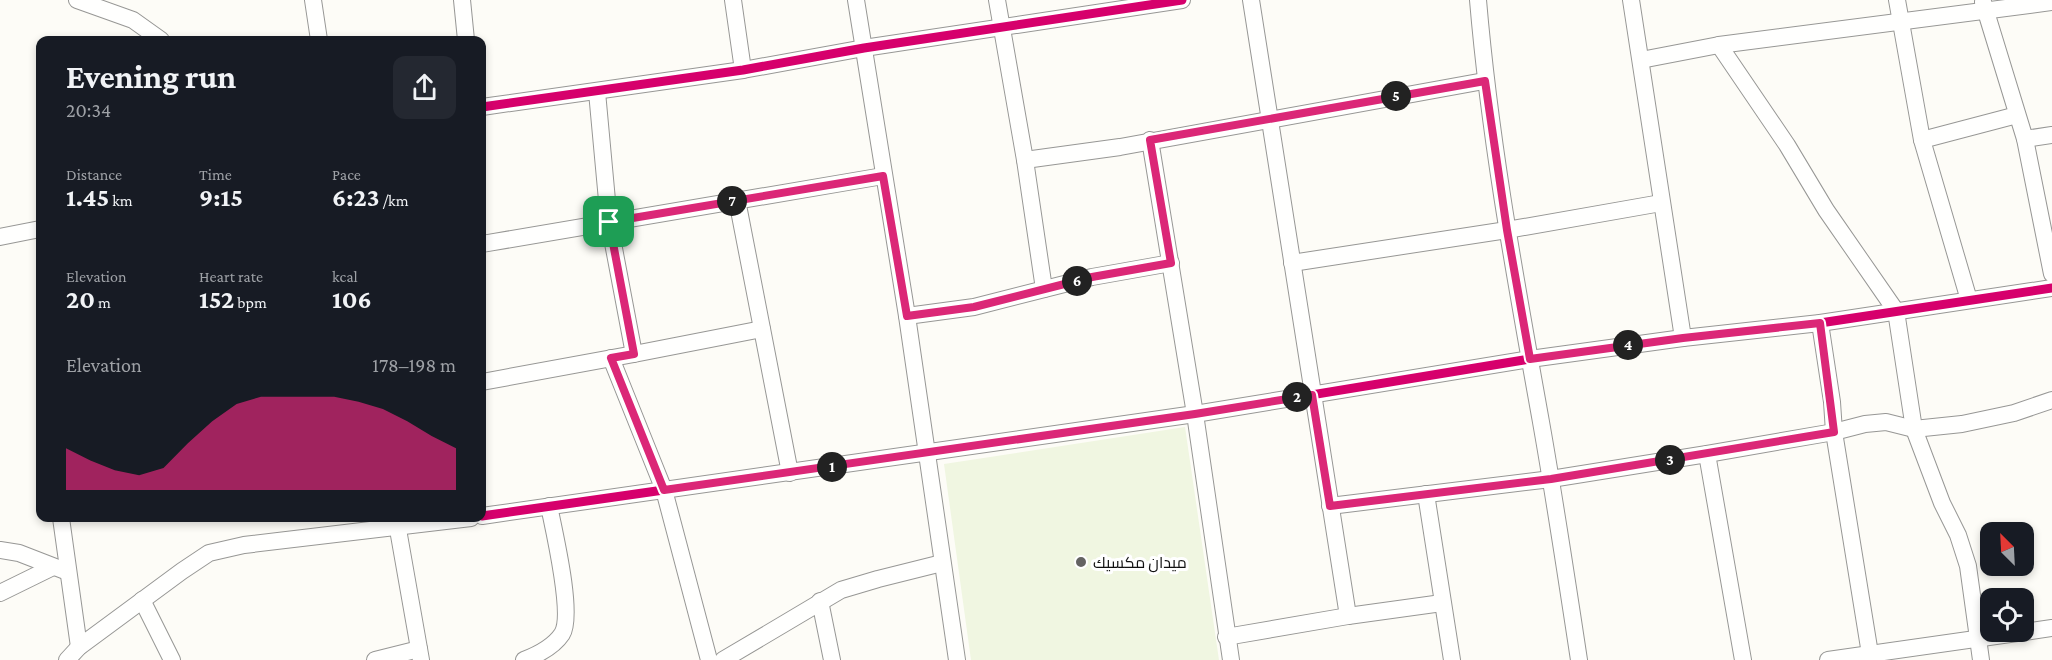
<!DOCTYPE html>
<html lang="en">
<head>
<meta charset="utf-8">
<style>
	:root { --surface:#171b24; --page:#242831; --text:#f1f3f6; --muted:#9ea1a6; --accent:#db2777 }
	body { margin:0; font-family:"Crimson Pro",Cairo,serif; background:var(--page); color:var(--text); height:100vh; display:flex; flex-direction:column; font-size:22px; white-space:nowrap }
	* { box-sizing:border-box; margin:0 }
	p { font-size:20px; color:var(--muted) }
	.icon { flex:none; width:33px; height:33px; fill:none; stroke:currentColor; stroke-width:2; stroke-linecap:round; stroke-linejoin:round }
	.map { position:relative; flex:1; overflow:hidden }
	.details { position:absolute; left:36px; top:36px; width:450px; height:486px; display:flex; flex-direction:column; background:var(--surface); border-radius:12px; box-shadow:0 3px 9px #0003 }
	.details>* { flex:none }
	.needle { width:39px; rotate:336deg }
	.fabs { position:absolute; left:1980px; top:522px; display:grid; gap:12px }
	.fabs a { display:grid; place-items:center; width:54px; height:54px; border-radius:12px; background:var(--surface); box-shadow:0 3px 9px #0003; font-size:30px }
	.pin { position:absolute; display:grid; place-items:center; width:51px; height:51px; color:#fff; margin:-26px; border-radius:12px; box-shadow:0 3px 9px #0006 }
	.km { position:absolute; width:30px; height:30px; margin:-15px; border-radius:50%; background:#222; color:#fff; font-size:16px; line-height:30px; text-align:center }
	.round { display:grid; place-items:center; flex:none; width:63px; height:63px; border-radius:12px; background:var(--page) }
	.head { display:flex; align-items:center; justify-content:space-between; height:102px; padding:0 30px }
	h1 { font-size:33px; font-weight:700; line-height:45px }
	.stats { display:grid; grid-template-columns:repeat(3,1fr); gap:9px; height:102px; padding:6px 30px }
	.stats div { display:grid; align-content:center }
	.stats b { font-size:26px; font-weight:700 }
	.stats small { font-size:16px; font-weight:400 }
	.stats p { font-size:16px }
	.chart { height:168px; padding:12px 30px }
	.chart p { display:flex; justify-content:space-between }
	.chart svg { width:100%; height:108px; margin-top:6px; fill:var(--accent); opacity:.7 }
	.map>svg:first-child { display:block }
	.pitch { fill:#f0f6e1 }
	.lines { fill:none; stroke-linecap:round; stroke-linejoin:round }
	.minor-casing { stroke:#979795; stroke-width:18 }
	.minor { stroke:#fffffe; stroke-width:16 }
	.cycleway-casing { stroke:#fff; stroke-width:13 }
	.cycleway { stroke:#d6006c; stroke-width:9 }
	.route-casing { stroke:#fff; stroke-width:12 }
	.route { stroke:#db2777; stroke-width:8 }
	.poi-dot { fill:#646362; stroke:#fff; stroke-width:2 }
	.labels { text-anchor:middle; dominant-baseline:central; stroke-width:6; stroke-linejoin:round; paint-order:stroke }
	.poi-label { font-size:16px; fill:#111; stroke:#fff; text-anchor:start }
</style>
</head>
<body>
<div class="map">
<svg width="2052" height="660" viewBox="0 0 2052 660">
	<rect width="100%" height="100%" fill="#fdfcf7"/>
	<polygon class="pitch" points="1185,427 1219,660 971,660 944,464"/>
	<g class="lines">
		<defs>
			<g id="minor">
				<polyline points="77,0 133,20 161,40"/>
				<polyline points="313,0 319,40"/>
				<polyline points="462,0 466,40"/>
				<polyline points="733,0 743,70"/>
				<polyline points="856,0 907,316 957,660"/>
				<polyline points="997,0 1025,160 1044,289"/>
				<polyline points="1251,0 1348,616"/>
				<path d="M1478,0C1490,142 1516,282 1541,422C1555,501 1567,581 1579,660"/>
				<polyline points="1631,0 1683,338"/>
				<polyline points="1897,0 1922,140 1969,300"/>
				<polyline points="1983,2 2025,139 2052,274"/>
				<polyline points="1719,45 1787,145 1826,210 1896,311 1914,429 1942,503 1958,535 1968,566 1981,660"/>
				<polyline points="1641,60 1719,45 2052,2"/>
				<polyline points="597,92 609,222 634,354"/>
				<polyline points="482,107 743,70 864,48 1182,0"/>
				<polyline points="2025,139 2052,135"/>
				<polyline points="1150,140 1195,414 1231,660"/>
				<polyline points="1922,140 2017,115"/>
				<polyline points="1025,160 1120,147 1484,81"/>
				<polyline points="737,200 790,473"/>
				<polyline points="0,237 40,229"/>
				<polyline points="482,244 883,176"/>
				<polyline points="1292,263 1507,230 1661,203"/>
				<polyline points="907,316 974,307 1092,277 1171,263"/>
				<polyline points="1820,323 1832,402 1834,432 1871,660"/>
				<polyline points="611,358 664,490 709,660"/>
				<polyline points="482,382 634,354 762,329"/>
				<polyline points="1707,454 1743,660"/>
				<polyline points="1426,494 1452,660"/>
				<polyline points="1330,506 1551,479 1707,454 1834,432 1865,424 1886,422 1914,429 1962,424 2014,413 2052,400"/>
				<polyline points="482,516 1195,414 1530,359 1683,338 1820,323 2052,288"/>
				<polyline points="61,518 79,647"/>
				<polyline points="396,518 421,660"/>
				<polyline points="0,550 19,553 68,572"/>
				<polyline points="0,593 53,567"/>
				<polyline points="142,600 172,660"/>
				<polyline points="820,601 832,660"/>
				<polyline points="1226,637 1348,616 1442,603"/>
				<polyline points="67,660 79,647 182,571 209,553 244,545 471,518"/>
				<polyline points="375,660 419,649"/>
				<path d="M524,660C537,655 554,646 562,634C574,615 554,531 549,506"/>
				<polyline points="723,660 841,590 878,579 942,563"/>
				<polyline points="1828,660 2052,628"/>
			</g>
		</defs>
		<use href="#minor" class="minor-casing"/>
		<use href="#minor" class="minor"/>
		<defs>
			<g id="cycleway">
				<polyline points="482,107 743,70 864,48 1182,0"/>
				<polyline points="482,516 1195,414 1530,359 1683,338 1820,323 2052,288"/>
			</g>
		</defs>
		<use href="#cycleway" class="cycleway-casing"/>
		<use href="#cycleway" class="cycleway"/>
	</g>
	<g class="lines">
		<defs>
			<polygon id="route" points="1485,81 1507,230 1530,359 1683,338 1820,323 1834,432 1551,479 1330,506 1312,395 1195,414 664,490 611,358 634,354 609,222 883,176 907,316 974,307 1092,277 1171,263 1150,140"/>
		</defs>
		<use href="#route" class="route-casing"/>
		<use href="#route" class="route"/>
	</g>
	<circle class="poi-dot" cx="1081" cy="562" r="6"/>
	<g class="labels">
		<g class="poi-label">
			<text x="1093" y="562">ميدان مكسيك</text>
		</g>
	</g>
</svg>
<div class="fabs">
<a><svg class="needle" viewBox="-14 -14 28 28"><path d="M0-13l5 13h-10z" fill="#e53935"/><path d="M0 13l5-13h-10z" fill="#9ea1a6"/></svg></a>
<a><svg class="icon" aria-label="locate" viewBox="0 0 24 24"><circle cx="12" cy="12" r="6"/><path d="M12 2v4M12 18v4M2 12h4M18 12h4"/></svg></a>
</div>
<div class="pin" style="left:609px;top:222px;background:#1e9e55"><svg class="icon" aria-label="arrive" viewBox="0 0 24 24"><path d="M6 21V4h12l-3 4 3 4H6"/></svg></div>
<b class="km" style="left:832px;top:467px">1</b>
<b class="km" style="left:1297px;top:397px">2</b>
<b class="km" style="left:1670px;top:460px">3</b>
<b class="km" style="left:1628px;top:345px">4</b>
<b class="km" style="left:1396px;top:96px">5</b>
<b class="km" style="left:1077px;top:281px">6</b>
<b class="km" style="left:732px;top:201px">7</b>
<section class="details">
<div class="head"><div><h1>Evening run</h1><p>20:34</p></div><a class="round"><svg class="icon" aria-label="share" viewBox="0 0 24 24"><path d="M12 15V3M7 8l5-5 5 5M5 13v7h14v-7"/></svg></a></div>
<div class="stats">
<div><p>Distance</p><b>1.45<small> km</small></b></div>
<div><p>Time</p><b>9:15</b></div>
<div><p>Pace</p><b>6:23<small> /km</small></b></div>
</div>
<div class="stats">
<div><p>Elevation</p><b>20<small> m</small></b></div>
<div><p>Heart rate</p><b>152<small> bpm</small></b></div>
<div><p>kcal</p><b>106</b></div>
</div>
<div class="chart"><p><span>Elevation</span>178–198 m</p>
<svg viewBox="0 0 160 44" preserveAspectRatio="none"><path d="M0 44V27L10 32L20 36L30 38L40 35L50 25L60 16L70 9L80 6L90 6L100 6L110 6L120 8L130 11L140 16L150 22L160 27V44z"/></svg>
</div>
</section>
</div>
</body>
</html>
